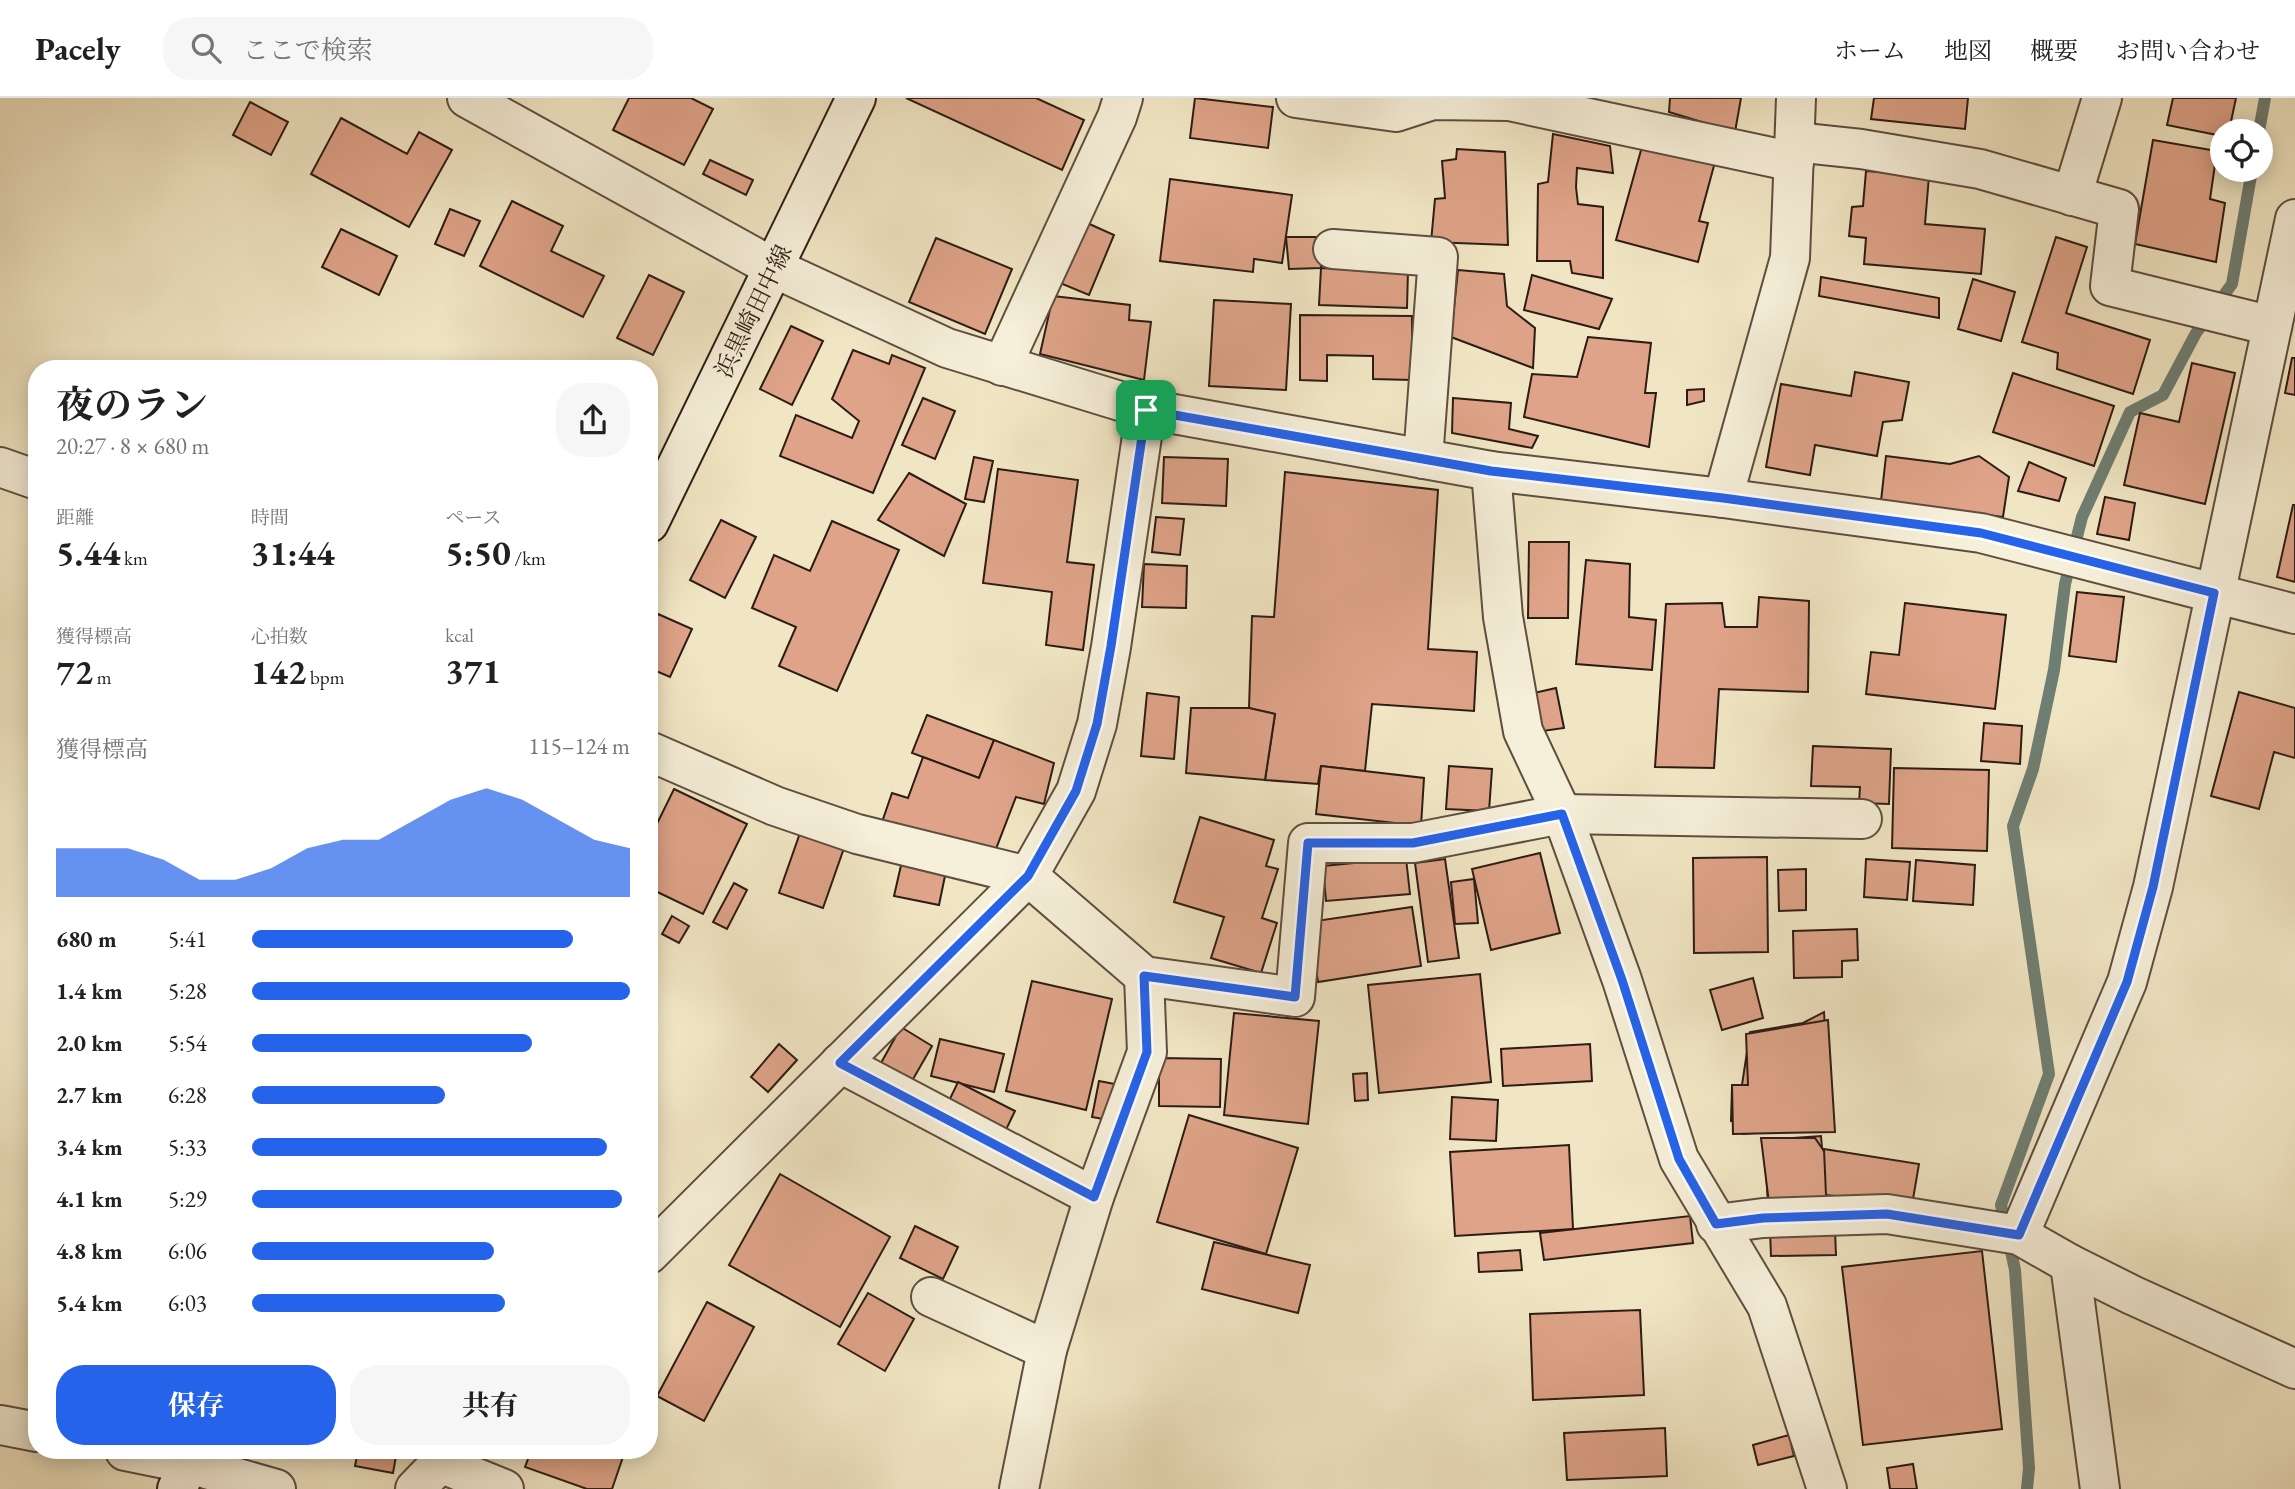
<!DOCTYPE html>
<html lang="ja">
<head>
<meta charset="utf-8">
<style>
	:root { --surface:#fff; --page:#f6f6f6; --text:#202124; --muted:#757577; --line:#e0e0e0; --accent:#2563eb }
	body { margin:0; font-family:"EB Garamond","Noto Serif JP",serif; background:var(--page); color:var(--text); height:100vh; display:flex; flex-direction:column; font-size:26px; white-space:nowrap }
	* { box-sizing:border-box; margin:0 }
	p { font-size:23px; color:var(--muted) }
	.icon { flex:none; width:38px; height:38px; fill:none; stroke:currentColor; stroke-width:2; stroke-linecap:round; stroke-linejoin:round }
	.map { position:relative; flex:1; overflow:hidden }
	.details { position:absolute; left:28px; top:262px; width:630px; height:1099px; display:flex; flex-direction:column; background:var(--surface); border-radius:28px; box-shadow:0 4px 18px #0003 }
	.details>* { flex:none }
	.tools { position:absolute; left:2210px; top:21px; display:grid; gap:14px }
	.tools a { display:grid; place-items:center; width:63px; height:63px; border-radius:50%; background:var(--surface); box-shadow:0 4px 18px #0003; font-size:35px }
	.pin { position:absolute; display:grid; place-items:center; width:60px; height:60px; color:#fff; margin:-30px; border-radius:14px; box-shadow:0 4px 10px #0006 }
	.round { display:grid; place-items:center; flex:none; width:74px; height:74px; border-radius:28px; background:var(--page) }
	.overview { display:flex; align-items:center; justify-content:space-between; height:119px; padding:0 28px }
	h1 { font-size:38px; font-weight:700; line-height:52px }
	.metrics { display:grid; grid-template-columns:repeat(3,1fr); gap:10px; height:119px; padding:7px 28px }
	.metrics div { display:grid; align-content:center }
	.metrics b { font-size:35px; font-weight:700 }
	.metrics small { font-size:19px; font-weight:400 }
	.metrics p { font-size:19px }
	.chart { height:196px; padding:14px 28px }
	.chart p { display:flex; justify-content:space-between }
	.chart svg { width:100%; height:126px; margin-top:7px; fill:var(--accent); opacity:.7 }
	.action { display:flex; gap:14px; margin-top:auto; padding:14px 28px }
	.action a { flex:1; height:80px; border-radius:28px; background:var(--accent); color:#fff; font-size:28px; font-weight:700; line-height:80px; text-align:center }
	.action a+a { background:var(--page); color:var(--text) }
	ul { padding:0 28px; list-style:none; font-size:23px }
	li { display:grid; grid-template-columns:112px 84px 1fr; align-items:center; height:52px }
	li i { height:18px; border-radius:9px; background:var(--accent) }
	header { display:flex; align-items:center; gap:42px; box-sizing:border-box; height:98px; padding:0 35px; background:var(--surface); border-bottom:2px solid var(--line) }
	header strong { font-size:33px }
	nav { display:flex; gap:38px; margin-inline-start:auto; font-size:24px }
	.search { width:490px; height:63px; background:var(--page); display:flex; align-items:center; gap:18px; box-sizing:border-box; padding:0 24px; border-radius:28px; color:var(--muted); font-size:26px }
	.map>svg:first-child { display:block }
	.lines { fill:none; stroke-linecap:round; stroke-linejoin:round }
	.stream { stroke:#6f7e72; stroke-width:12 }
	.building { fill:#dea388; stroke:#2d1c14; stroke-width:2 }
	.minor-casing { stroke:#5e4e40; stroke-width:42 }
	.tertiary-casing { stroke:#5e4e40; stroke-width:42 }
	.secondary-casing { stroke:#2d1c14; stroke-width:42 }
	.minor { stroke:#f6efd9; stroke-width:38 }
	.tertiary { stroke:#f6efd9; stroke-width:38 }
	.secondary { stroke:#f6efd9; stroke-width:38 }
	.route-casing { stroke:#fff; stroke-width:14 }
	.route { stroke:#2563eb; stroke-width:9 }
	.labels { text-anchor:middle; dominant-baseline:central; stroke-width:5; stroke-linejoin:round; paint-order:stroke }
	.street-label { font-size:24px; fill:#2d1c14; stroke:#f6efd9 }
</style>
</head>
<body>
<header>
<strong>Pacely</strong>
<div class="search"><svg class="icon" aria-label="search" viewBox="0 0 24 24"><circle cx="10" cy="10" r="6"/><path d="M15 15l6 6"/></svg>ここで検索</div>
<nav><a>ホーム</a><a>地図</a><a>概要</a><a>お問い合わせ</a></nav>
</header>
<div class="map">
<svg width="2295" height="1391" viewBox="0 0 2295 1391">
	<rect width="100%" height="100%" fill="#f1e6c4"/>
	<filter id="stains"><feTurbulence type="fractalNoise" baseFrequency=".00286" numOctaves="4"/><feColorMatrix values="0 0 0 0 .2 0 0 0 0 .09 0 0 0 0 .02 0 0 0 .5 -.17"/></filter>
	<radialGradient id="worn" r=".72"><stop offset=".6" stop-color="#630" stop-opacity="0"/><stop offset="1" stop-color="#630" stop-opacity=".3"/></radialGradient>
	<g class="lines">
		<g class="stream">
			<polyline points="2259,33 2265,0"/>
			<polyline points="2027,1391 2029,1370 2015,1172 2001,1107 2049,976 2013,728 2033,671 2054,572 2065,486 2082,419 2130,314 2163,297 2196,235 2232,186 2252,72"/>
		</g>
	</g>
	<g class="building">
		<polygon points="629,0 691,0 713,11 684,67 613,32"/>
		<polygon points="906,0 1036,0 1084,22 1062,72"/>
		<polygon points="1195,0 1273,9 1268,50 1190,40"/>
		<polygon points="1670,0 1741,0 1735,34 1669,14"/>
		<polygon points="1874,0 1968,0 1965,31 1871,21"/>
		<polygon points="2173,0 2236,0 2229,33 2222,33 2222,38 2167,27"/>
		<polygon points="250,4 288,24 271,57 233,37"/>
		<polygon points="341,20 407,56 419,34 452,52 409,129 311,76"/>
		<polygon points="1553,36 1610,48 1613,75 1577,70 1576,89 1578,106 1603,109 1603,180 1572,175 1570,163 1537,163 1538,86 1548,84"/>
		<polygon points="2153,42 2217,53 2210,101 2225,105 2216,164 2135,146"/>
		<polygon points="1643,45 1715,64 1699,123 1708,125 1698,164 1616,142"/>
		<polygon points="1457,51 1505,54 1508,147 1431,144 1435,101 1445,100 1442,63 1456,61"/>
		<polygon points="710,62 753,82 746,97 703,76"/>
		<polygon points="1866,73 1929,78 1925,126 1985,131 1981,176 1864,166 1866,140 1849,138 1852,109 1863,108"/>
		<polygon points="1170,81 1292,97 1282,165 1254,161 1253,174 1160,163"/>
		<polygon points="512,103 563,128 551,153 604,178 583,219 480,168"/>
		<polygon points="450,111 480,123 464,158 435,146"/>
		<polygon points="1085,124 1114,137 1089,197 1060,185"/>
		<polygon points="341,131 397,158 379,197 322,169"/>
		<polygon points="1286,139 1320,139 1321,170 1289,171"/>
		<polygon points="2056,139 2087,149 2066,215 2150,242 2133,296 2057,271 2058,255 2022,244"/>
		<polygon points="936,140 1012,171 985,236 909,204"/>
		<polygon points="1321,170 1408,173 1407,210 1319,207"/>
		<polygon points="1458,172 1504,176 1507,208 1535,230 1533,270 1451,239"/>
		<polygon points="649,177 684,194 653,257 617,240"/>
		<polygon points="1532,177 1612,201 1599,231 1524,212"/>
		<polygon points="1821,179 1939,200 1939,220 1819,198"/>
		<polygon points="1973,181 2015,194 2001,243 1958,231"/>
		<polygon points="1053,198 1130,207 1129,222 1151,224 1144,282 1040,256"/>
		<polygon points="1214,202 1291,206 1286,292 1209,288"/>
		<polygon points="1300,217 1412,218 1412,282 1373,281 1373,258 1327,257 1327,283 1300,282"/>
		<polygon points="791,228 823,243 792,307 760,291"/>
		<polygon points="1588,239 1651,245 1645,295 1656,295 1649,349 1524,319 1532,276 1577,279"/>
		<polygon points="853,252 889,266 892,257 925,270 873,395 780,358 796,317 852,340 859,323 832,301"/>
		<polygon points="2292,260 2295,260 2295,297 2285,295"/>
		<polygon points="2192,265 2235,275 2205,406 2124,387 2140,315 2179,324"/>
		<polygon points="1855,274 1909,284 1902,322 1883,324 1877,358 1815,347 1810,377 1766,369 1781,286 1851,298"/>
		<polygon points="2013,275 2114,308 2094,368 1993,334"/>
		<polygon points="1704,291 1704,303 1687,307 1687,292"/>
		<polygon points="923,300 955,313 935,361 902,347"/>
		<polygon points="1453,300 1511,305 1509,331 1538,338 1532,350 1452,335"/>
		<polygon points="1886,358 1950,366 1979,358 2009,379 2003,419 1881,403"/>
		<polygon points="974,359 993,363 984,404 965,401"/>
		<polygon points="1164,359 1228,361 1226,408 1162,405"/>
		<polygon points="2029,364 2066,380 2059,403 2018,393"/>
		<polygon points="998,371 1078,382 1067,464 1094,467 1083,552 1046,547 1052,494 983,485"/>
		<polygon points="1285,374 1438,392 1428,551 1477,554 1474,613 1372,606 1365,673 1321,668 1318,686 1265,682 1275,616 1249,610 1252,518 1274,519"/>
		<polygon points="909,375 966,406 944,458 878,422"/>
		<polygon points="2105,399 2135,405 2129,442 2097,436"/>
		<polygon points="2293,407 2295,407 2295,484 2277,479"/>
		<polygon points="1156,419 1184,421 1180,457 1152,454"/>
		<polygon points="721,422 756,439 725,500 690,482"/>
		<polygon points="832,423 899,452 837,593 779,568 796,529 752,510 774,457 810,473"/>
		<polygon points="1529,444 1569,444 1568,520 1528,520"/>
		<polygon points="1586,462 1630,466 1629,519 1656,522 1652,572 1576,566"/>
		<polygon points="1144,466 1187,468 1186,510 1142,509"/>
		<polygon points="2077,494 2124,499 2116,564 2069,558"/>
		<polygon points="1759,499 1809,503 1808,594 1719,591 1714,670 1655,669 1666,506 1722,505 1725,529 1757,529"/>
		<polygon points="1905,505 2006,517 1995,611 1866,596 1871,554 1899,557"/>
		<polygon points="658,516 692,531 670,579 649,570 649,538"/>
		<polygon points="1556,590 1564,630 1543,633 1534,595"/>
		<polygon points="2239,594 2295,610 2295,660 2274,654 2259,711 2211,698"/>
		<polygon points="1147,595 1179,599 1174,661 1141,658"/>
		<polygon points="1191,610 1249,610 1275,616 1265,682 1186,675"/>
		<polygon points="927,617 994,642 979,680 912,655"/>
		<polygon points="1984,625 2022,628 2020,666 1981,663"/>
		<polygon points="994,642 1054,665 1044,706 1016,699 994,756 882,724 892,695 908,700 923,659 979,680"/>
		<polygon points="1813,648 1891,651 1889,706 1859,705 1860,689 1811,688"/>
		<polygon points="1321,668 1424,680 1421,728 1316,716"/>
		<polygon points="1449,668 1492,671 1489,713 1446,711"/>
		<polygon points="1894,670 1989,672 1987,753 1892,750"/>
		<polygon points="674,691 747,726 703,816 649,790 649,742"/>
		<polygon points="1200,719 1274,742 1266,768 1278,771 1262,820 1277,825 1261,875 1211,860 1224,819 1174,804"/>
		<polygon points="800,735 844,750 823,810 779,795"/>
		<polygon points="1540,755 1560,835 1491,852 1472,771"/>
		<polygon points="1767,759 1768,854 1694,855 1693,760"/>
		<polygon points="1406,760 1410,796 1326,803 1323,768"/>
		<polygon points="1445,761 1459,860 1428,864 1415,765"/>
		<polygon points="1866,761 1910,764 1907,802 1864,799"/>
		<polygon points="1916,762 1975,767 1973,807 1913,803"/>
		<polygon points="902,763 946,773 939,807 894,798"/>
		<polygon points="1806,771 1806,812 1779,813 1778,772"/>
		<polygon points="1474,781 1478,825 1455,826 1451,784"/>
		<polygon points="734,785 747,792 727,831 713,824"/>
		<polygon points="1412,809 1421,868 1318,884 1309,824"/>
		<polygon points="672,818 689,828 679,845 662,836"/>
		<polygon points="1857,831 1858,862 1842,863 1842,879 1794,880 1793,833"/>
		<polygon points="1480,876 1491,984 1379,995 1368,887"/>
		<polygon points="1753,880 1763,920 1722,932 1710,892"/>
		<polygon points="1032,883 1112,901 1086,1012 1006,993"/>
		<polygon points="1824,914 1831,1029 1743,1036 1740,1021 1731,1023 1732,989 1742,987 1750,934 1803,925"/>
		<polygon points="1234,915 1319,923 1308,1026 1224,1017"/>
		<polygon points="1828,922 1835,1034 1733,1036 1732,987 1748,987 1746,936"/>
		<polygon points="901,929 932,948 912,983 881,965"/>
		<polygon points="940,941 1004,956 994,994 931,978"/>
		<polygon points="779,946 797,962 768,994 751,979"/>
		<polygon points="1590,946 1592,983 1503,988 1501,951"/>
		<polygon points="1159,960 1221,961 1220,1009 1159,1008"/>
		<polygon points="1367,975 1368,1002 1355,1003 1353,976"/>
		<polygon points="1099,983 1120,987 1114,1023 1092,1019"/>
		<polygon points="958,984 1015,1013 1003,1038 946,1009"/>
		<polygon points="1452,999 1498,1002 1496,1043 1450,1041"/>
		<polygon points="1189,1017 1298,1050 1266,1156 1157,1124"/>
		<polygon points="1821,1038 1826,1097 1768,1105 1764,1042"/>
		<polygon points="1761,1040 1815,1040 1826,1056 1915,1066 1901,1107 1769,1105"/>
		<polygon points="1569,1047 1573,1131 1455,1138 1450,1054"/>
		<polygon points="1824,1051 1919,1066 1912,1107 1826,1097"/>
		<polygon points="780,1076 890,1139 840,1229 729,1167"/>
		<polygon points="1690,1118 1693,1145 1544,1162 1540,1135"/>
		<polygon points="915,1128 958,1149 943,1181 900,1160"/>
		<polygon points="1835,1132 1836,1157 1771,1158 1770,1133"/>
		<polygon points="1214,1144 1310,1167 1298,1215 1202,1191"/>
		<polygon points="1520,1152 1522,1172 1479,1174 1478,1155"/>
		<polygon points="1982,1153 2002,1331 1863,1347 1842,1169"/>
		<polygon points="868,1195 914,1221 885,1273 838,1246"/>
		<polygon points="707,1204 754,1229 704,1323 657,1298"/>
		<polygon points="1640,1212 1644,1297 1533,1302 1530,1216"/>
		<polygon points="1665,1330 1667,1378 1567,1382 1564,1335"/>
		<polygon points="1789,1337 1794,1358 1758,1367 1753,1347"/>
		<polygon points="358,1353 396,1358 393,1375 355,1368"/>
		<polygon points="531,1353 625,1353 612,1391 587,1391 525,1369"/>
		<polygon points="1913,1366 1917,1391 1890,1391 1887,1370"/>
	</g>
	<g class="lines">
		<defs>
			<g id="minor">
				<polyline points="1296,0 1396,14 1433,2 1509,3 1794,64"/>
				<polyline points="1795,44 1861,51 1980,71 2119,111 2110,188 2272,228"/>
				<polyline points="2072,98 2102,0"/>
				<polyline points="1333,151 1438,159 1423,361"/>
				<polyline points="1002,268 1117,19 1123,0"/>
				<polyline points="0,369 37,382"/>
				<polyline points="1491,373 1503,519 1523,633 1562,716 1622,882 1679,1061 1767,1208 1827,1391"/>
				<polyline points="1723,400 1790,160 1796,0"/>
				<polyline points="649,653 775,708 857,736 1028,778 1144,878 1295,899 1308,745 1413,745 1562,716 1862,721"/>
				<polyline points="840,965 1094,1099 1147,954 1144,878"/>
				<polyline points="1716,1126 1763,1120 1887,1116 2019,1137 2070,1166 2132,1197 2295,1271"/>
				<polyline points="2019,1137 2127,884 2153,789 2295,121"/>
				<polyline points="649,1156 1028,778 1076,693 1097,626 1111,549 1146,311"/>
				<polyline points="2070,1166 2100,1391"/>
				<polyline points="931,1199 1047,1252 1094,1099"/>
				<polyline points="0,1327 37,1334"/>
				<polyline points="125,1353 189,1366 276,1391"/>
				<polyline points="440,1365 504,1391"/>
				<polyline points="415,1391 452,1353"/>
				<polyline points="1019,1391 1047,1252"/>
			</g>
			<polyline id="tertiary" points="467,0 774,170 947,250 1146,311 1491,373 1723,400 1981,435 2295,516"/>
			<g id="secondary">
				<polyline points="649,425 856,0"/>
				<polyline points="177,1391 195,1353"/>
			</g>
		</defs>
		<use href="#minor" class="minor-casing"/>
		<use href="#tertiary" class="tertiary-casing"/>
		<use href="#secondary" class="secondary-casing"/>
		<use href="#minor" class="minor"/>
		<use href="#tertiary" class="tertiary"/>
		<use href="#secondary" class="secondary"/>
	</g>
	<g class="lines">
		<defs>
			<polygon id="route" points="1146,312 1491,373 1723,400 1981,435 2214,495 2153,789 2127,884 2019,1137 1887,1116 1763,1120 1716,1126 1679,1061 1622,882 1562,716 1413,745 1308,745 1295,899 1144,878 1147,954 1094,1099 840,965 1028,778 1076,693 1097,626 1111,548"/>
		</defs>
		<use href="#route" class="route-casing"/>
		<use href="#route" class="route"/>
	</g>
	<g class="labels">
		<g class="street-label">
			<text transform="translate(753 213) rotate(-64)">浜黒崎田中線</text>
		</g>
	</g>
	<rect width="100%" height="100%" filter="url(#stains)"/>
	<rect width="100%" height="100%" fill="url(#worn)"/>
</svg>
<div class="tools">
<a><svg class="icon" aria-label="locate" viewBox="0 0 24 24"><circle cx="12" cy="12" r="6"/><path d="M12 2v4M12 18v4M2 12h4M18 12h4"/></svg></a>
</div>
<div class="pin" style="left:1146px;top:312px;background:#1e9e55"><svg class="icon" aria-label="arrive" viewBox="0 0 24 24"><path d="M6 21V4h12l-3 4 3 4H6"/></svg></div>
<section class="details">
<div class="overview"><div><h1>夜のラン</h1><p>20:27 · 8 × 680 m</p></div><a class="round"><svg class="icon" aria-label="share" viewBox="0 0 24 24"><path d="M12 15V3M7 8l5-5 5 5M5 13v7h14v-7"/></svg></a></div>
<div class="metrics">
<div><p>距離</p><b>5.44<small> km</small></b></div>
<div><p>時間</p><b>31:44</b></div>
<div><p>ペース</p><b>5:50<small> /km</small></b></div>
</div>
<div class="metrics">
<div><p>獲得標高</p><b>72<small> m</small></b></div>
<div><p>心拍数</p><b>142<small> bpm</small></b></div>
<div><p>kcal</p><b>371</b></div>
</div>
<div class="chart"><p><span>獲得標高</span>115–124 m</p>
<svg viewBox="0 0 160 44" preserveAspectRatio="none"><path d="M0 44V27L10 27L20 27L30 31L40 38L50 38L60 34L70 27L80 24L90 24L100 17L110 10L120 6L130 10L140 17L150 24L160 27V44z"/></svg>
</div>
<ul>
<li><b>680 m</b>5:41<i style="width:85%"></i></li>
<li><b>1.4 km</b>5:28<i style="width:100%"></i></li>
<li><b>2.0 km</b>5:54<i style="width:74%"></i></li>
<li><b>2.7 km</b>6:28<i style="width:51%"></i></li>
<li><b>3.4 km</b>5:33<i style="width:94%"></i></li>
<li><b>4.1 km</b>5:29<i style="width:98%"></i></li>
<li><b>4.8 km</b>6:06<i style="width:64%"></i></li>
<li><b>5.4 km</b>6:03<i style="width:67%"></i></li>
</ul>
<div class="action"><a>保存</a><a>共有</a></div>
</section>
</div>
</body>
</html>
